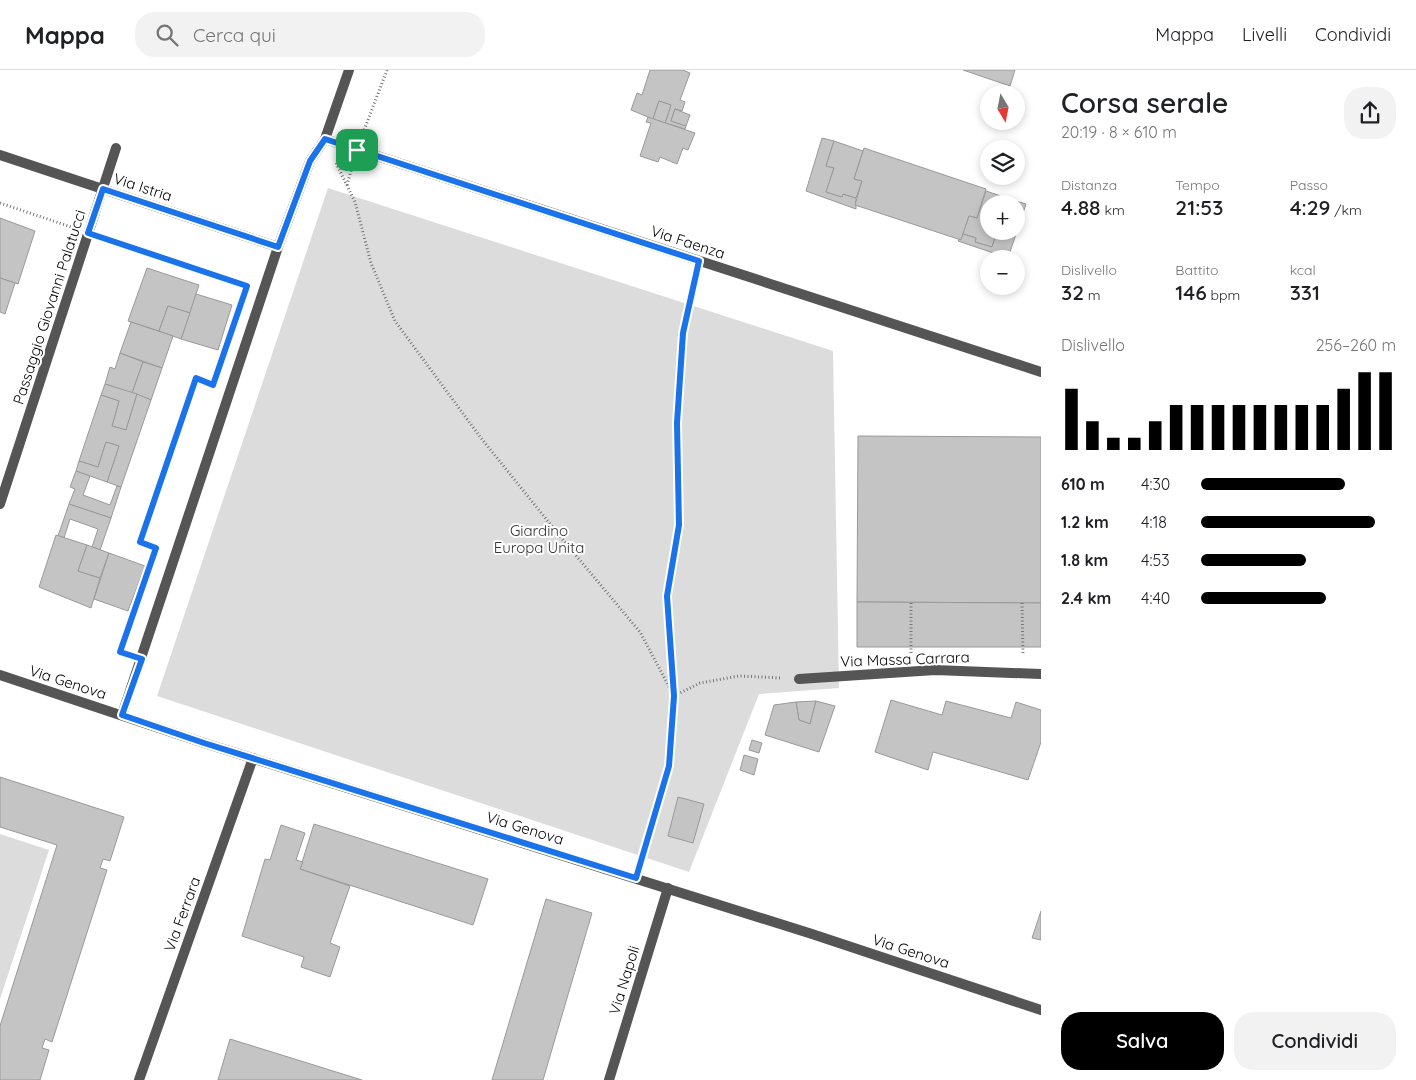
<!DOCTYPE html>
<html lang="it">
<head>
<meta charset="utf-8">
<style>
	:root { --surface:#fff; --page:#f2f2f2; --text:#202124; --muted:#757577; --line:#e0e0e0; --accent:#000 }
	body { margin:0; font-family:Quicksand,sans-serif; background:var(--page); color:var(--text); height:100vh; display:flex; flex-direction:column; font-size:19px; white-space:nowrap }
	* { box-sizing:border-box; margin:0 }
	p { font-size:16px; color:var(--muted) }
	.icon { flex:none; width:28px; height:28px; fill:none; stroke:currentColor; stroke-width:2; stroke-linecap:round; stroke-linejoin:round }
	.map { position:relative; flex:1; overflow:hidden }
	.panel { display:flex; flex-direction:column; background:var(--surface); width:375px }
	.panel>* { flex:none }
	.needle { width:32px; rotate:170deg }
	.buttons { position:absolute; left:980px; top:15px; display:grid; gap:10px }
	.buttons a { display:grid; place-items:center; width:45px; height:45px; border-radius:50%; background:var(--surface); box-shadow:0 2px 8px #0003; font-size:25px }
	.pin { position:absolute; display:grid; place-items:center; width:42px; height:42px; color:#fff; margin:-21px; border-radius:10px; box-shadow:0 2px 8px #0006 }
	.round { display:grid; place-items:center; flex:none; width:52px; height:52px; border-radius:20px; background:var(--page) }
	.headline { display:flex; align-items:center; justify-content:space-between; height:85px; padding:0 20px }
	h1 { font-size:28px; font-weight:600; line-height:38px }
	.stats { display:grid; grid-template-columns:repeat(3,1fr); gap:8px; height:85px; padding:5px 20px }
	.stats div { display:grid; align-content:center }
	.stats b { font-size:21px; font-weight:600 }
	.stats small { font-size:14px; font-weight:400 }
	.stats p { font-size:14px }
	.chart { height:140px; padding:10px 20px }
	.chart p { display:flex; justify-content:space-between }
	.chart svg { width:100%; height:90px; margin-top:5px; stroke:var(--accent); stroke-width:6 }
	.button { display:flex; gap:10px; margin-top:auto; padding:10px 20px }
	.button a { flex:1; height:58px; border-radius:20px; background:var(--accent); color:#fff; font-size:20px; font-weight:600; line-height:58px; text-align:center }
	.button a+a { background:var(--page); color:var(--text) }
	ul { padding:0 20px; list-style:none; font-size:16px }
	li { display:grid; grid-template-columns:80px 60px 1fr; align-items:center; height:38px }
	li i { height:12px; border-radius:6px; background:var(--accent) }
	header { display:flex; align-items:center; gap:30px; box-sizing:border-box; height:70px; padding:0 25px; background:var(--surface); border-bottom:1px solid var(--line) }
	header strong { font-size:24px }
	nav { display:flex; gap:28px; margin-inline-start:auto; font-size:18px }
	.search { width:350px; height:45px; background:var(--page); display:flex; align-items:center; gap:12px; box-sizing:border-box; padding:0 18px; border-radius:20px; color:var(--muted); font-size:19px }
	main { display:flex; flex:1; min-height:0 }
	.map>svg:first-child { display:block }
	.green { fill:#dcdcdc }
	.building { fill:#c4c4c4; stroke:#999 }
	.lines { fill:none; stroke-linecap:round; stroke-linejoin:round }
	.path { stroke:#777; stroke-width:3; stroke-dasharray:1 2.5; stroke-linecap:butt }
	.pedestrian { stroke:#555; stroke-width:10 }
	.minor { stroke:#555; stroke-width:10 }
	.tertiary { stroke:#555; stroke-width:10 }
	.route-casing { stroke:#fff; stroke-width:10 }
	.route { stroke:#1a73e8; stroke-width:6 }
	.labels { text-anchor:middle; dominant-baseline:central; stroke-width:4; stroke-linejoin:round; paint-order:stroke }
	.street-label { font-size:15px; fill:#000; stroke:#fff }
	.park-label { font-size:15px; fill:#333; stroke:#fff }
</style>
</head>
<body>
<header>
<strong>Mappa</strong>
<div class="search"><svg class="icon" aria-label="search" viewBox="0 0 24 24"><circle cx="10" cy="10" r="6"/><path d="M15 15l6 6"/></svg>Cerca qui</div>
<nav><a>Mappa</a><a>Livelli</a><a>Condividi</a></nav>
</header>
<main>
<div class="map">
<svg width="1041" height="1010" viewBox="0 0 1041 1010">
	<rect width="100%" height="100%" fill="#fff"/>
	<g class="green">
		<polygon points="328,118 833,281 839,618 759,624 689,802 157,626"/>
		<polygon points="0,764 49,780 0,929"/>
	</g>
	<g class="building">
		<polygon points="650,0 683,0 690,3 680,30 685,32 682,41 675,39 671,51 686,56 685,59 665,53 671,35 659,31 653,49 631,40 637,23 642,25"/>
		<polygon points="963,0 1015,0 1010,16"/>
		<polygon points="659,31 671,35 665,53 653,49"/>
		<polygon points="675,39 690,45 686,56 671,51"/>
		<polygon points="648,47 695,63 688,80 683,78 677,94 660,87 658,92 640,86 651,53 646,52"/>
		<polygon points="822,68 834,71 826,96 834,98 826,122 842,127 843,124 856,128 856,139 806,121"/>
		<polygon points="834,71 863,81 854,109 862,111 856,128 843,124 842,127 826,122 834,98 826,96"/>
		<polygon points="864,78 986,119 977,148 969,146 961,170 855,135 862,111 854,109"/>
		<polygon points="986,121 1016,131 1015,134 989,134 989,161 997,161 992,177 975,172 976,168 963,164 969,146 977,148"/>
		<polygon points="1016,131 1026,134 1008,188 958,171 959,169 961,170 963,164 976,168 975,172 992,177 997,161 1016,161"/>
		<polygon points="0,148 35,161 18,214 0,208"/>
		<polygon points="147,198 199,215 190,243 168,236 159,261 128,251"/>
		<polygon points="0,208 15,213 5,244 0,242"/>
		<polygon points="196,224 232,235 218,280 181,269"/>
		<polygon points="168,236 190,243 181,269 159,261"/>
		<polygon points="131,252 173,266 162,298 120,283"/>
		<polygon points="120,283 143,292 132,323 105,314 110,297 115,299"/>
		<polygon points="143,292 162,298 151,330 132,323"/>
		<polygon points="105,314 137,324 126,360 112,356 119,331 101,325"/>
		<polygon points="137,324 151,330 121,417 107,412 119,376 106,372 98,397 79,391 101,325 119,331 112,356 126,360"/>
		<polygon points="858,366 1041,367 1041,533 857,532"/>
		<polygon points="106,372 119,376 107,412 76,401 79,391 98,397"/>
		<polygon points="76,401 90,406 83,425 110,435 117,416 121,417 111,448 69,434 75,419 70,417"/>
		<polygon points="69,434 111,448 100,480 92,477 98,459 70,449 64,468 58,466"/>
		<polygon points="56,465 87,475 78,501 100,508 91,538 39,517"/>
		<polygon points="87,475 109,483 100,508 78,501"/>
		<polygon points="109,483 145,496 128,541 94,529"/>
		<polygon points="857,532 1041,533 1041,577 857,577"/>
		<polygon points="891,630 942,645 946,631 1011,648 1016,632 1041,640 1041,672 1028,710 933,682 928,700 875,682"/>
		<polygon points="816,631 810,654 799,650 796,632"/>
		<polygon points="816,631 835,636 819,682 765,665 774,635 796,632 799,650 810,654"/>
		<polygon points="752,670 762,673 759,683 749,680"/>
		<polygon points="744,685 758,689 754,705 740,700"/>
		<polygon points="0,707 124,747 110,791 103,789 100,798 107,800 52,972 45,969 42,978 49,980 40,1010 0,1010 0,956 57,775 0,757"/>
		<polygon points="678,727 704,734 693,773 668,766"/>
		<polygon points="314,754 488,809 473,855 300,799"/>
		<polygon points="281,755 305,763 296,790 303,792 300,799 350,816 330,873 340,877 330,907 301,897 304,887 242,866 265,789 270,790"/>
		<polygon points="546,829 592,843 543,1010 492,1010"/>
		<polygon points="1041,841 1041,870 1032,868"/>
		<polygon points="230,969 272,982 362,1010 218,1010"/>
	</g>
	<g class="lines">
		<g class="path">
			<polyline points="363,63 387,0"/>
			<polyline points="336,93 355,132 371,193 395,251 481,368 563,470 640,562 674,626 669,696 641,790"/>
			<polyline points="347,115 352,97"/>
			<polyline points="0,133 71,157"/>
			<polyline points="107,169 246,215"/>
			<polyline points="695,209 683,263 677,353 679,455 667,526 674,626 700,613 739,606 782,608"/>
			<polyline points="156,479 140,472 196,308 212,314"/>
			<polyline points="1022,533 1023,585"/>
			<polyline points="911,583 911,532"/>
		</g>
		<polyline class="pedestrian" points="0,434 116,78"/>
		<g class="minor">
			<polyline points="325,69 1041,302"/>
			<polyline points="0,85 278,177"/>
			<polyline points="799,609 935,600 1041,604"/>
			<polyline points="122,645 278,177 310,91 325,69 349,0"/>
			<polyline points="139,1010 253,688"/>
			<polyline points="609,1010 668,818"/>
		</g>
		<polyline class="tertiary" points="0,605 204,673 812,864 1041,940"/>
	</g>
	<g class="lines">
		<defs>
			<polygon id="route" points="325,69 699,191 683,263 677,353 679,455 667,526 674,626 669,696 636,808 204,673 122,645 142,589 120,582 156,478 140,472 196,308 213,315 247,216 88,163 103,119 278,177 310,91"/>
		</defs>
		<use href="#route" class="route-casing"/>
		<use href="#route" class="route"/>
	</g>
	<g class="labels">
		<g class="street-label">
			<text transform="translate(143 117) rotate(18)">Via Istria</text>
			<text transform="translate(688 172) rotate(18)">Via Faenza</text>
			<text transform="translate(49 237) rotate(-72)">Passaggio Giovanni Palatucci</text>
			<text transform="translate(905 589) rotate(-2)">Via Massa Carrara</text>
			<text transform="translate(68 612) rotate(18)">Via Genova</text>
			<text transform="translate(525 758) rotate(17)">Via Genova</text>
			<text transform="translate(182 844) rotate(-70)">Via Ferrara</text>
			<text transform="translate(911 881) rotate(18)">Via Genova</text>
			<text transform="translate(624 910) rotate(-73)">Via Napoli</text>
		</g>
		<g class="park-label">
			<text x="539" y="460">Giardino<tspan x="539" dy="17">Europa Unita</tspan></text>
		</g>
	</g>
</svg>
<div class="buttons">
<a><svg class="needle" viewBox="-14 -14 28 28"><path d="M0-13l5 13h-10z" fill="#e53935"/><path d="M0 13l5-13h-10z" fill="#757577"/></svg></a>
<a><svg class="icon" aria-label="layers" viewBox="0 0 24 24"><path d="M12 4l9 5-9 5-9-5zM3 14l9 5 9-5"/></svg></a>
<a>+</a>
<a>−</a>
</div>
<div class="pin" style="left:357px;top:80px;background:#1e9e55"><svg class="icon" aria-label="arrive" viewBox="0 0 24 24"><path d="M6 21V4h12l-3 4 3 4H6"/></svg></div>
</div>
<section class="panel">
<div class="headline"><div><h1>Corsa serale</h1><p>20:19 · 8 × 610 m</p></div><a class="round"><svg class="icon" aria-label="share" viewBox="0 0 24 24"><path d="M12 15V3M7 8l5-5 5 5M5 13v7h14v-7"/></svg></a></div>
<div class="stats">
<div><p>Distanza</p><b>4.88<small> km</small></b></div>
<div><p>Tempo</p><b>21:53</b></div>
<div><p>Passo</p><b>4:29<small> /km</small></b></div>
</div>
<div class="stats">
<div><p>Dislivello</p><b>32<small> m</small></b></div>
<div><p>Battito</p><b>146<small> bpm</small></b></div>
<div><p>kcal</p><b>331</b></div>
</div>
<div class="chart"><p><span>Dislivello</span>256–260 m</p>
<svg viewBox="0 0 160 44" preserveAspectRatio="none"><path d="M5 44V14M15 44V30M25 44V38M35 44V38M45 44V30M55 44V22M65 44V22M75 44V22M85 44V22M95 44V22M105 44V22M115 44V22M125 44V22M135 44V14M145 44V6M155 44V6"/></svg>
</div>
<ul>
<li><b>610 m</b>4:30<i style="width:74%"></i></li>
<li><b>1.2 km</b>4:18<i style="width:89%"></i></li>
<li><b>1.8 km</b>4:53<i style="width:54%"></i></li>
<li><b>2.4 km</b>4:40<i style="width:64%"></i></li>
</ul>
<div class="button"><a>Salva</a><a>Condividi</a></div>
</section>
</main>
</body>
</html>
